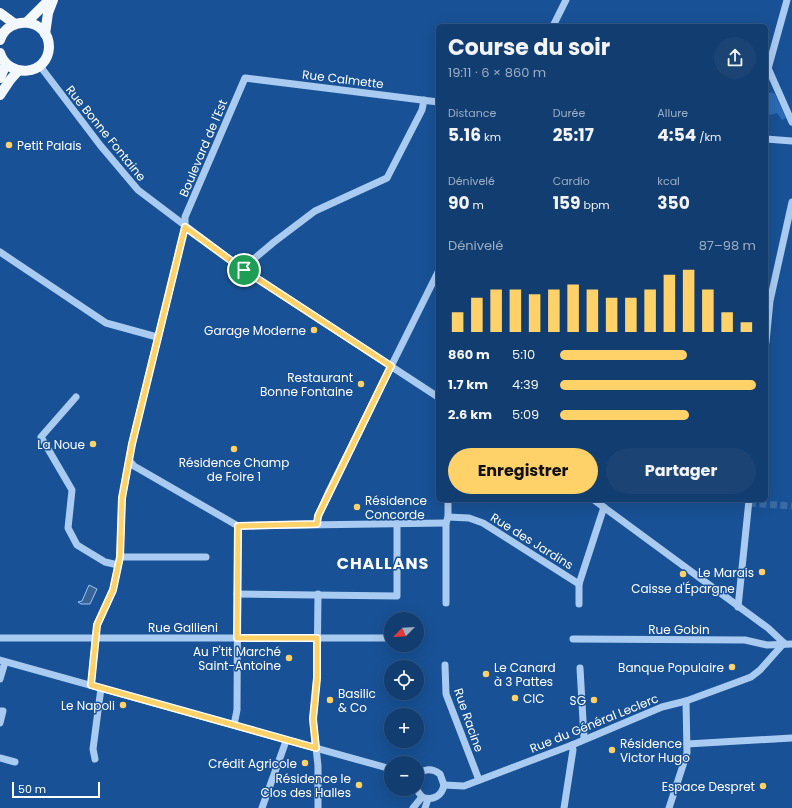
<!DOCTYPE html>
<html lang="fr">
<head>
<meta charset="utf-8">
<style>
	:root { --surface:#123d70; --page:#1b4475; --text:#f1f3f6; --muted:#9caec3; --line:#315683; --accent:#ffd169 }
	body { margin:0; font-family:Poppins,sans-serif; background:var(--page); color:var(--text); height:100vh; display:flex; flex-direction:column; font-size:15px; white-space:nowrap }
	* { box-sizing:border-box; margin:0 }
	p { font-size:13px; color:var(--muted) }
	.icon { flex:none; width:22px; height:22px; fill:none; stroke:currentColor; stroke-width:2; stroke-linecap:round; stroke-linejoin:round }
	.map { position:relative; flex:1; overflow:hidden }
	.details { position:absolute; left:436px; top:24px; width:332px; height:478px; display:flex; flex-direction:column; background:var(--surface); border-radius:6px; box-shadow:0 4px 16px #0002,0 0 0 1px var(--line) }
	.details>* { flex:none }
	.needle { width:26px; rotate:246deg }
	.controls { position:absolute; left:384px; top:612px; display:grid; gap:8px }
	.controls a { display:grid; place-items:center; width:40px; height:40px; border-radius:50%; background:var(--surface); box-shadow:0 4px 16px #0002,0 0 0 1px var(--line); font-size:20px }
	.scale { position:absolute; left:12px; bottom:10px; width:88px; box-sizing:border-box; padding-left:4px; border:2px solid #fff; border-top:0; font-size:11px; line-height:14px; white-space:nowrap; color:#fff; -webkit-text-stroke:3px #185195; paint-order:stroke }
	.pin { position:absolute; display:grid; place-items:center; width:34px; height:34px; color:#fff; margin:-17px; border:2px solid #fff; border-radius:50%; box-shadow:0 1px 4px #0007 }
	.round { display:grid; place-items:center; flex:none; width:42px; height:42px; border-radius:21px; background:var(--page) }
	.head { display:flex; align-items:center; justify-content:space-between; height:68px; padding:0 12px }
	h1 { font-size:22px; font-weight:700; line-height:30px }
	.figures { display:grid; grid-template-columns:repeat(3,1fr); gap:6px; height:68px; padding:4px 12px }
	.figures div { display:grid; align-content:center }
	.figures b { font-size:17px; font-weight:700 }
	.figures small { font-size:11px; font-weight:400 }
	.figures p { font-size:11px }
	.chart { height:112px; padding:8px 12px }
	.chart p { display:flex; justify-content:space-between }
	.chart svg { width:100%; height:72px; margin-top:4px; stroke:var(--accent); stroke-width:6 }
	.button { display:flex; gap:8px; margin-top:auto; padding:8px 12px }
	.button a { flex:1; height:46px; border-radius:24px; background:var(--accent); color:#111; font-size:16px; font-weight:700; line-height:46px; text-align:center }
	.button a+a { background:var(--page); color:var(--text) }
	ul { padding:0 12px; list-style:none; font-size:13px }
	li { display:grid; grid-template-columns:64px 48px 1fr; align-items:center; height:30px }
	li i { height:10px; border-radius:5px; background:var(--accent) }
	.map>svg:first-child { display:block }
	.green { fill:#2b6bb4 }
	.water { fill:#3a6395; stroke:#9cc6f3 }
	.lines { fill:none; stroke-linecap:round; stroke-linejoin:round }
	.minor-tunnel { stroke:#3b6ba5; stroke-width:7; stroke-dasharray:7 3.5; stroke-linecap:butt }
	.minor { stroke:#a9cbf1; stroke-width:7 }
	.major { stroke:#f3f8ff; stroke-width:10 }
	.route-casing { stroke:#fff; stroke-width:8 }
	.route { stroke:#ffd169; stroke-width:5 }
	.poi-dot { fill:#ffd169; stroke:#185195; stroke-width:1.5 }
	.labels { text-anchor:middle; dominant-baseline:central; stroke-width:3; stroke-linejoin:round; paint-order:stroke }
	.street-label { font-size:12px; fill:#fff; stroke:#185195 }
	.poi-label { font-size:12px; fill:#fff; stroke:#185195; text-anchor:end }
	.district-label { font-size:16px; font-weight:bold; letter-spacing:1px; fill:#fff; stroke:#185195 }
</style>
</head>
<body>
<div class="map">
<svg width="792" height="808" viewBox="0 0 792 808">
	<rect width="100%" height="100%" fill="#185195"/>
	<polygon class="green" points="771,92 775,94 786,118 782,120 777,113 766,116 766,95"/>
	<polygon class="water" points="89,585 97,589 90,604 81,604 78,602 82,601"/>
	<g class="lines">
		<polyline class="minor-tunnel" points="749,503 792,506"/>
		<g class="minor">
			<polyline points="553,26 566,0"/>
			<polyline points="40,66 100,145 138,190 244,270 438,397"/>
			<polyline points="768,68 792,122"/>
			<polyline points="766,76 787,0"/>
			<polyline points="766,139 792,141"/>
			<polyline points="0,252 106,323 157,337"/>
			<polyline points="244,270 249,263 274,242 315,211 387,178 422,110 424,100"/>
			<polyline points="766,342 770,301 792,202"/>
			<polyline points="76,397 41,437 72,490 68,528 77,545 105,562 118,565"/>
			<polyline points="129,460 134,466 238,526 446,523"/>
			<polyline points="594,500 768,628 784,643"/>
			<polyline points="448,517 469,518 483,523 579,584"/>
			<polyline points="317,524 318,516 329,491 438,272"/>
			<polyline points="120,557 206,557"/>
			<polyline points="237,594 397,596 397,524"/>
			<polyline points="318,594 317,678 313,719 318,766 318,808"/>
			<polyline points="446,603 446,523 448,517 448,500"/>
			<polyline points="579,604 579,584 604,507"/>
			<polyline points="738,607 749,500"/>
			<polyline points="0,638 391,638"/>
			<polyline points="573,639 745,640 767,645 792,644"/>
			<polyline points="0,660 391,769"/>
			<polyline points="445,665 446,694 479,780"/>
			<polyline points="580,668 584,738"/>
			<polyline points="0,679 5,662"/>
			<polyline points="91,685 97,625 113,590 120,557 122,498 132,444 185,227 185,217 245,78 438,102"/>
			<polyline points="0,711 3,711 0,723"/>
			<polyline points="234,725 237,710 238,526"/>
			<polyline points="687,744 792,738"/>
			<polyline points="0,758 15,762"/>
			<polyline points="95,759 93,749 101,688"/>
			<polyline points="444,785 464,786 572,745 662,707 686,701 735,683 751,677 760,670 784,643"/>
			<path d="M416,789L422,797C433,801 442,796 444,785L440,774C432,768 424,768 417,776"/>
			<polyline points="262,808 286,741"/>
			<polyline points="413,808 422,797"/>
			<polyline points="425,808 428,799"/>
			<polyline points="564,808 573,750 572,745"/>
			<polyline points="669,808 687,753 686,701"/>
		</g>
		<g class="major">
			<polyline points="0,13 15,24"/>
			<polyline points="27,22 49,0"/>
			<polyline points="45,34 48,13 53,0"/>
			<path d="M0,40C8,14 49,18 49,47C48,76 8,79 0,53"/>
			<polyline points="0,78 6,64"/>
			<polyline points="0,95 10,80 18,71"/>
		</g>
	</g>
	<g class="lines">
		<defs>
			<polygon id="route" points="185,227 244,270 391,366 318,516 317,524 238,526 237,638 317,638 317,678 313,719 316,748 91,685 97,625 113,590 120,557 122,498 132,444"/>
		</defs>
		<use href="#route" class="route-casing"/>
		<use href="#route" class="route"/>
	</g>
	<g class="poi-dot">
		<circle cx="9" cy="145" r="4"/>
		<circle cx="314" cy="330" r="4"/>
		<circle cx="361" cy="384" r="4"/>
		<circle cx="93" cy="444" r="4"/>
		<circle cx="234" cy="449" r="4"/>
		<circle cx="357" cy="507" r="4"/>
		<circle cx="762" cy="572" r="4"/>
		<circle cx="683" cy="574" r="4"/>
		<circle cx="289" cy="658" r="4"/>
		<circle cx="732" cy="667" r="4"/>
		<circle cx="486" cy="674" r="4"/>
		<circle cx="515" cy="698" r="4"/>
		<circle cx="330" cy="700" r="4"/>
		<circle cx="594" cy="700" r="4"/>
		<circle cx="123" cy="705" r="4"/>
		<circle cx="612" cy="750" r="4"/>
		<circle cx="305" cy="763" r="4"/>
		<circle cx="359" cy="785" r="4"/>
		<circle cx="763" cy="786" r="4"/>
	</g>
	<g class="labels">
		<g class="street-label">
			<text transform="translate(343 79) rotate(7)">Rue Calmette</text>
			<text transform="translate(106 133) rotate(51)">Rue Bonne Fontaine</text>
			<text transform="translate(203 148) rotate(-67)">Boulevard de l'Est</text>
			<text transform="translate(532 541) rotate(32)">Rue des Jardins</text>
			<text x="183" y="627">Rue Gallieni</text>
			<text x="679" y="629">Rue Gobin</text>
			<text transform="translate(469 720) rotate(71)">Rue Racine</text>
			<text transform="translate(594 723) rotate(-22)">Rue du Général Leclerc</text>
		</g>
		<g class="poi-label">
			<text x="17" y="145" text-anchor="start">Petit Palais</text>
			<text x="306" y="330">Garage Moderne</text>
			<text x="353" y="377">Restaurant<tspan x="353" dy="14">Bonne Fontaine</tspan></text>
			<text x="85" y="444">La Noue</text>
			<text x="234" y="462" text-anchor="middle">Résidence Champ<tspan x="234" dy="14">de Foire 1</tspan></text>
			<text x="365" y="500" text-anchor="start">Résidence<tspan x="365" dy="14">Concorde</tspan></text>
			<text x="754" y="572">Le Marais</text>
			<text x="683" y="588" text-anchor="middle">Caisse d'Épargne</text>
			<text x="281" y="651">Au P'tit Marché<tspan x="281" dy="14">Saint-Antoine</tspan></text>
			<text x="494" y="667" text-anchor="start">Le Canard<tspan x="494" dy="14">à 3 Pattes</tspan></text>
			<text x="724" y="667">Banque Populaire</text>
			<text x="338" y="693" text-anchor="start">Basilic<tspan x="338" dy="14">&amp; Co</tspan></text>
			<text x="523" y="698" text-anchor="start">CIC</text>
			<text x="586" y="700">SG</text>
			<text x="115" y="705">Le Napoli</text>
			<text x="620" y="743" text-anchor="start">Résidence<tspan x="620" dy="14">Victor Hugo</tspan></text>
			<text x="297" y="763">Crédit Agricole</text>
			<text x="351" y="778">Résidence le<tspan x="351" dy="14">Clos des Halles</tspan></text>
			<text x="755" y="786">Espace Despret</text>
		</g>
		<g class="district-label">
			<text x="383" y="563">CHALLANS</text>
		</g>
	</g>
</svg>
<div class="controls">
<a><svg class="needle" viewBox="-14 -14 28 28"><path d="M0-13l5 13h-10z" fill="#e53935"/><path d="M0 13l5-13h-10z" fill="#9caec3"/></svg></a>
<a><svg class="icon" aria-label="locate" viewBox="0 0 24 24"><circle cx="12" cy="12" r="6"/><path d="M12 2v4M12 18v4M2 12h4M18 12h4"/></svg></a>
<a>+</a>
<a>−</a>
</div>
<div class="scale">50 m</div>
<div class="pin" style="left:244px;top:270px;background:#1e9e55"><svg class="icon" aria-label="arrive" viewBox="0 0 24 24"><path d="M6 21V4h12l-3 4 3 4H6"/></svg></div>
<section class="details">
<div class="head"><div><h1>Course du soir</h1><p>19:11 · 6 × 860 m</p></div><a class="round"><svg class="icon" aria-label="share" viewBox="0 0 24 24"><path d="M12 15V3M7 8l5-5 5 5M5 13v7h14v-7"/></svg></a></div>
<div class="figures">
<div><p>Distance</p><b>5.16<small> km</small></b></div>
<div><p>Durée</p><b>25:17</b></div>
<div><p>Allure</p><b>4:54<small> /km</small></b></div>
</div>
<div class="figures">
<div><p>Dénivelé</p><b>90<small> m</small></b></div>
<div><p>Cardio</p><b>159<small> bpm</small></b></div>
<div><p>kcal</p><b>350</b></div>
</div>
<div class="chart"><p><span>Dénivelé</span>87–98 m</p>
<svg viewBox="0 0 160 44" preserveAspectRatio="none"><path d="M5 44V32M15 44V23M25 44V18M35 44V18M45 44V21M55 44V18M65 44V15M75 44V18M85 44V23M95 44V23M105 44V18M115 44V9M125 44V6M135 44V18M145 44V32M155 44V38"/></svg>
</div>
<ul>
<li><b>860 m</b>5:10<i style="width:65%"></i></li>
<li><b>1.7 km</b>4:39<i style="width:100%"></i></li>
<li><b>2.6 km</b>5:09<i style="width:66%"></i></li>
</ul>
<div class="button"><a>Enregistrer</a><a>Partager</a></div>
</section>
</div>
</body>
</html>
